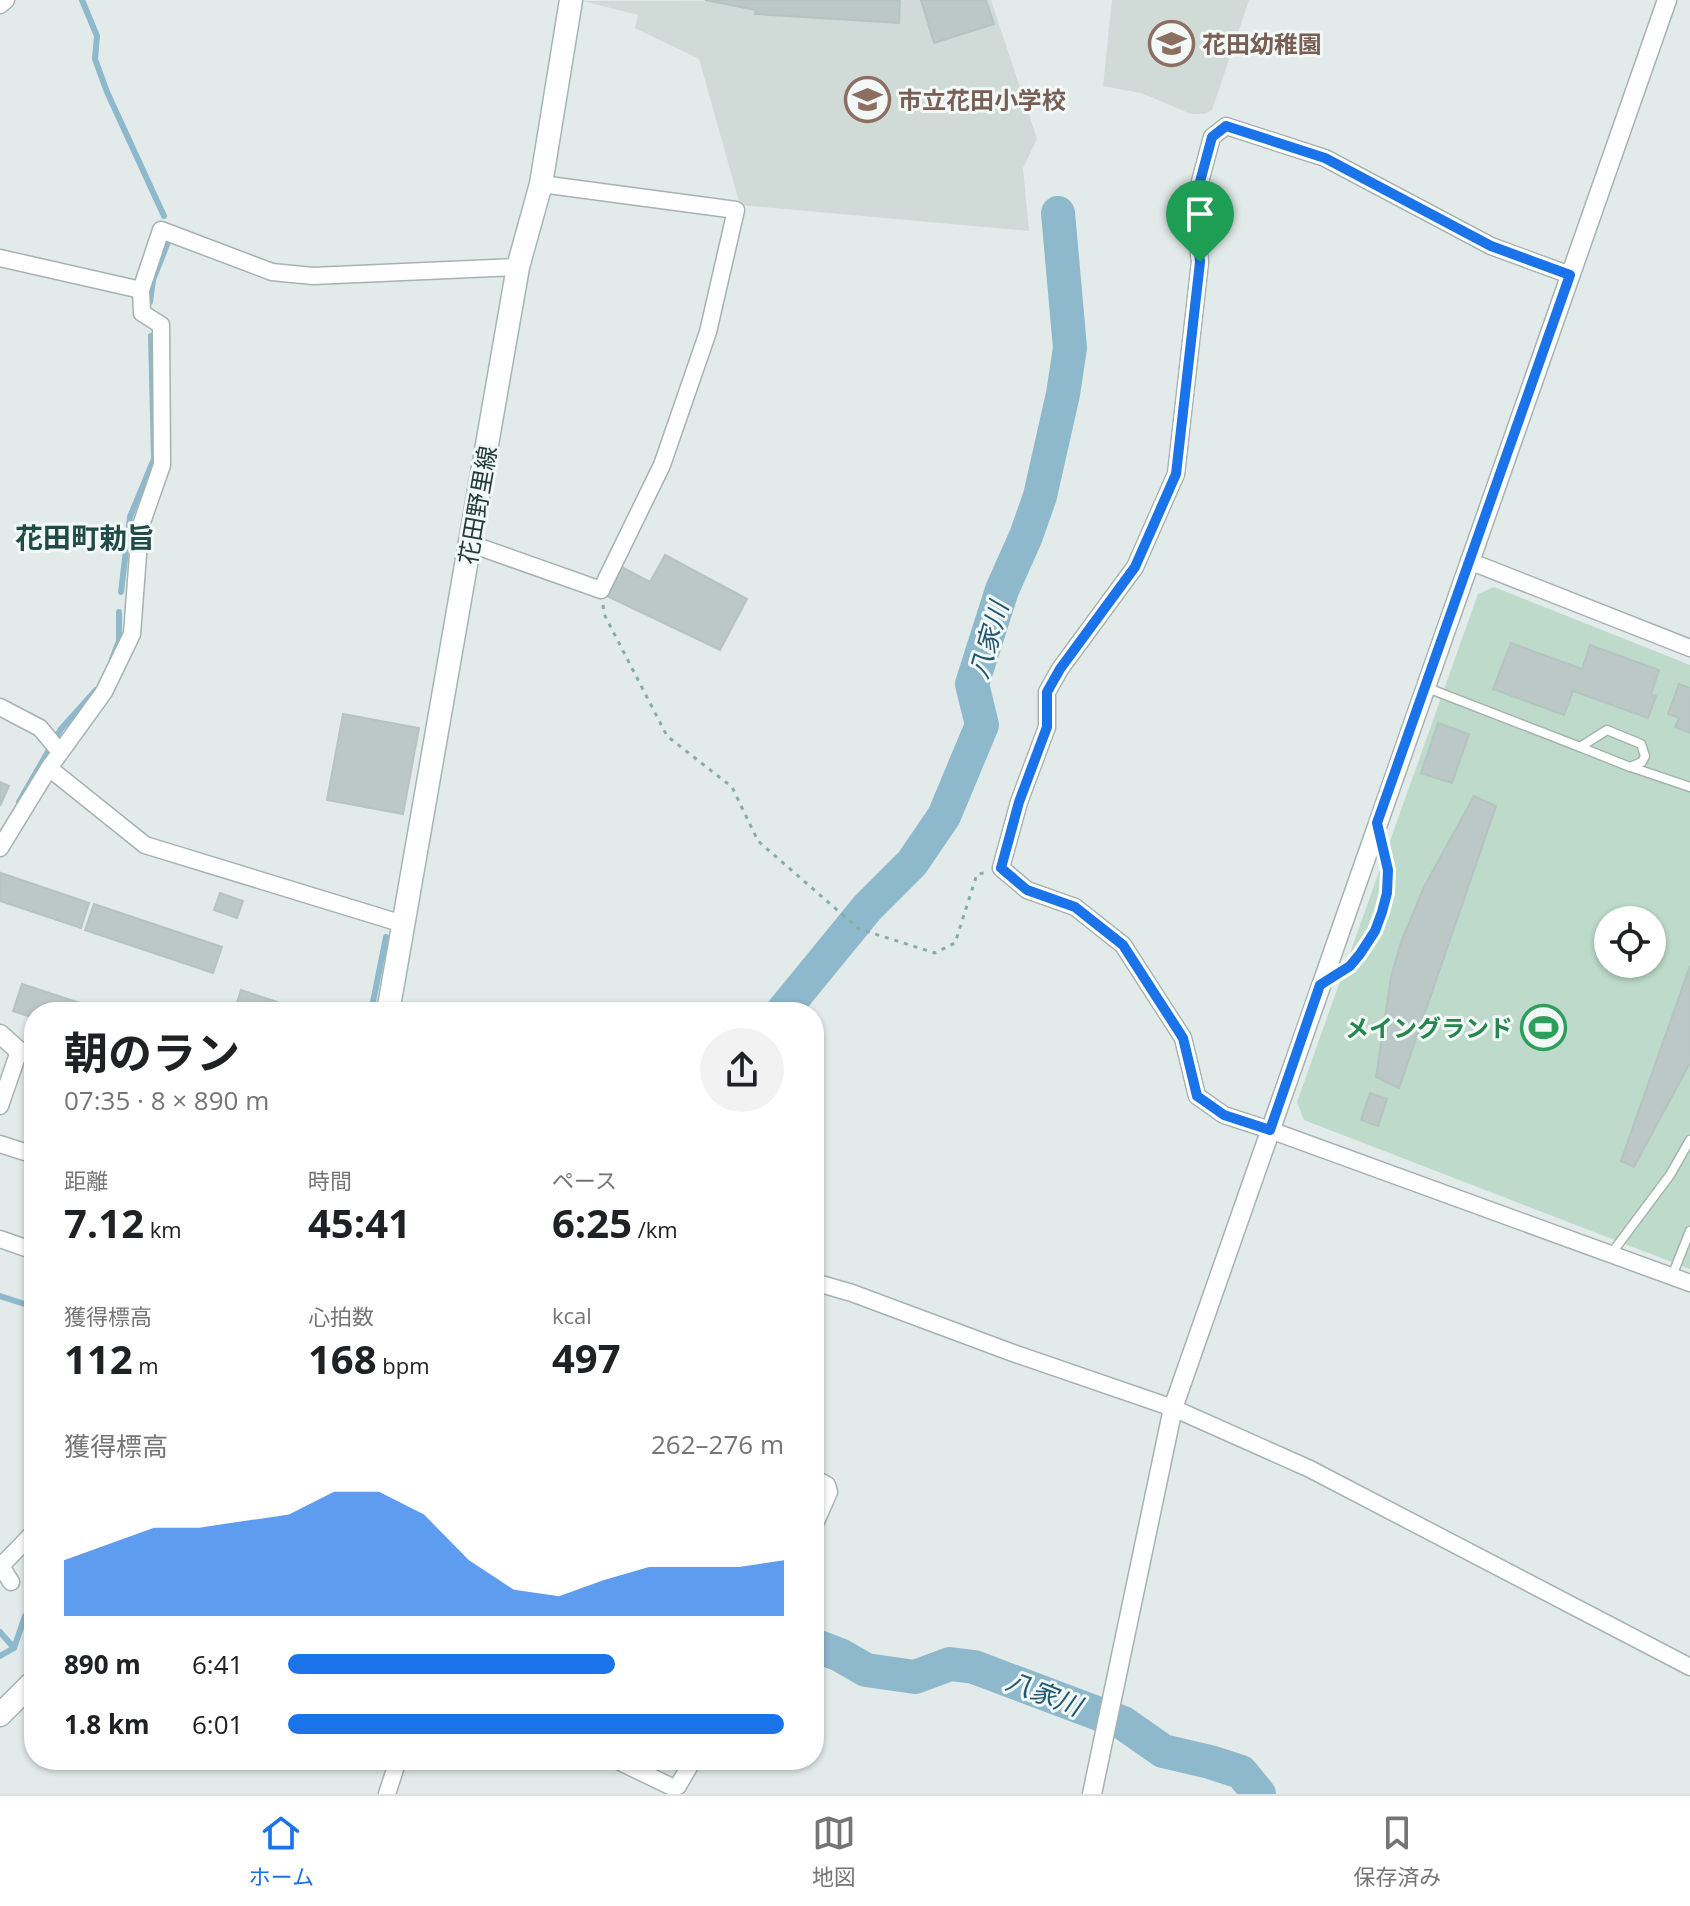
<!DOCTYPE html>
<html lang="ja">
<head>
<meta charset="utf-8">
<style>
	:root { --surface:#fff; --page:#f2f2f2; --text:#202124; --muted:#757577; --line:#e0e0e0; --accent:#1a73e8 }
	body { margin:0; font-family:"Open Sans","Noto Sans JP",sans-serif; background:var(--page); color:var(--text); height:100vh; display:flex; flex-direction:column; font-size:30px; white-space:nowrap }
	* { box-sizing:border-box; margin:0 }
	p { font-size:26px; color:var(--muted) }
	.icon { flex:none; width:44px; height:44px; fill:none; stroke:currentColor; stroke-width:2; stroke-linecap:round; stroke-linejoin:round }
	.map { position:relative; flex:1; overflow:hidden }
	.side { position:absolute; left:24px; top:1002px; width:800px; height:768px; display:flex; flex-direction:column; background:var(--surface); border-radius:32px; box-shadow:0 2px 6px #0004 }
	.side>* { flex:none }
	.controls { position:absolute; left:1594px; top:906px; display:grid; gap:16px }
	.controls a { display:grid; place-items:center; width:72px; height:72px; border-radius:50%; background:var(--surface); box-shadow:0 2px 6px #0004; font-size:40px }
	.pin { position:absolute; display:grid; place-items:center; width:68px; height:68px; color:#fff; margin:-82px -34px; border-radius:50% 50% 50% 0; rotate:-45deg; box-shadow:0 0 8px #0007 }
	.pin .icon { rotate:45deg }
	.round { display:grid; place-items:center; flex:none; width:84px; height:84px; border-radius:42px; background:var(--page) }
	.summary { display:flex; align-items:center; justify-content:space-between; height:136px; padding:0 40px }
	h1 { font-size:44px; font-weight:700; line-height:60px }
	.figures { display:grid; grid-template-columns:repeat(3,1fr); gap:12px; height:136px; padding:8px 40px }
	.figures div { display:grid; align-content:center }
	.figures b { font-size:40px; font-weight:700 }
	.figures small { font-size:22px; font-weight:400 }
	.figures p { font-size:22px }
	.chart { height:224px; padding:16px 40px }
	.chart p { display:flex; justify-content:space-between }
	.chart svg { width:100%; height:144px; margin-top:8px; fill:var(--accent); opacity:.7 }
	ul { padding:0 40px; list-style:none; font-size:26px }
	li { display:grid; grid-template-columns:128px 96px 1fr; align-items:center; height:60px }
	li i { height:20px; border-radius:10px; background:var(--accent) }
	.tabs { display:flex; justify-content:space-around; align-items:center; height:112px; border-top:2px solid var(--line); background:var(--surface); font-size:22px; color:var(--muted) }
	.tabs a { display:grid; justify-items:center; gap:4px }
	.tabs .current { color:var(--accent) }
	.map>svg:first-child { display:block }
	.built { fill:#d0dbd8 }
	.green { fill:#bddaca; fill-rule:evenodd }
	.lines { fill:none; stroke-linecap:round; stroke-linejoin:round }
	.stream { stroke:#8eb8cc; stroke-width:6 }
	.river { stroke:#8eb8cc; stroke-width:34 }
	.building { fill:#bbc8c5; stroke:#b5c4c0; stroke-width:2 }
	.service-casing { stroke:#a5b3b0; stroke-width:11 }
	.minor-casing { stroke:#a5b3b0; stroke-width:19 }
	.tertiary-casing { stroke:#a5b3b0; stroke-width:21 }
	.secondary-casing { stroke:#a2b6b2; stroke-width:25 }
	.path { stroke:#85aca6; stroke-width:3; stroke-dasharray:4 6; stroke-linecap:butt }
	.service { stroke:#fff; stroke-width:8 }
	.minor { stroke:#fff; stroke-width:16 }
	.tertiary { stroke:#fff; stroke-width:18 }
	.secondary { stroke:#fff; stroke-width:22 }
	.route-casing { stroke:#fff; stroke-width:16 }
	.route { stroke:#1a73e8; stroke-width:10 }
	.labels { text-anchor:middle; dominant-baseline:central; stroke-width:6; stroke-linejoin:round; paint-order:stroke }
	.education-label { font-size:24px; font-weight:bold; fill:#785e54; stroke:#f2f8f6; text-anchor:start }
	.street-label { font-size:24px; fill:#243b38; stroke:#f2f8f6 }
	.leisure-label { font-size:24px; font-weight:bold; fill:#27864d; stroke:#f2f8f6; text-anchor:end }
	.water-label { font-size:26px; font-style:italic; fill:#225772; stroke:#f2f8f6 }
	.quarter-label { font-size:28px; font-weight:bold; fill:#214b48; stroke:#f2f8f6 }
</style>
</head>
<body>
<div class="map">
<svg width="1690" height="1794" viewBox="0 0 1690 1794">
	<rect width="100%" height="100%" fill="#e2ebe9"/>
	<g class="built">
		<polygon points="991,0 1037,139 1023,168 1029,231 740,205 699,59 635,28 638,15 583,1"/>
		<polygon points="1112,0 1249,0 1212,110 1205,114 1191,114 1141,93 1103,86"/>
	</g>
	<path class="green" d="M1494,587L1690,665V1269L1304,1120L1297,1102L1478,594ZM1608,920H1652V964H1608Z"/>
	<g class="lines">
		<g class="stream">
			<polyline points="82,0 97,36 95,59 107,92 164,216"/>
			<polyline points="150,302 153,280 168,242"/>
			<polyline points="121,592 130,517 154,459 151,336"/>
			<polyline points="112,659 119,641 119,612"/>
			<polyline points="19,802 61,729 96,690"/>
			<polyline points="371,1012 386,937"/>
			<polyline points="0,1296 34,1307"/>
			<polyline points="0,1632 14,1648 0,1656"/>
			<polyline points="14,1648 25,1616 34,1608"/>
		</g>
		<g class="river">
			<polyline points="782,1012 867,908 912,863 944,816 982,725 972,684 1002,590 1026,536 1040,496 1063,394 1070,348 1058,213"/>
			<polyline points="814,1645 840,1655 866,1670 915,1677 950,1664 974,1667 1123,1723 1163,1751 1210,1762 1241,1772 1259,1794"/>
		</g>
	</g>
	<g class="building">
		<polygon points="705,0 900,0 899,23 755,14 756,10"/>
		<polygon points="921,0 986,0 994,24 934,43"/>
		<polygon points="665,555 747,599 720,650 607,596 622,567 650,582"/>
		<polygon points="1511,643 1582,669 1590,645 1659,670 1651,694 1656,696 1648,718 1573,691 1564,715 1493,689"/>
		<polygon points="1679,684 1690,688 1690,733 1675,727 1679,718 1668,714"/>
		<polygon points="343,714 419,728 403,814 327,800"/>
		<polygon points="1438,723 1469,734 1452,783 1421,773"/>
		<polygon points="0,782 9,786 0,806"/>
		<polygon points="1474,796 1496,806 1399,1088 1376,1077 1391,977 1401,942 1424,887"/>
		<polygon points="1,873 89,903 81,928 0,901"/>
		<polygon points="220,893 243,901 237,918 214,910"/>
		<polygon points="94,904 222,947 213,973 85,930"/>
		<polygon points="1690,966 1690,1063 1634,1167 1621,1161"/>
		<polygon points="22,984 107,1012 34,1012 34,1018 13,1011"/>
		<polygon points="241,990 277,1002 274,1012 234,1012"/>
		<polygon points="1370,1093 1387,1099 1378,1126 1361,1120"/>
	</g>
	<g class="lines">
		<defs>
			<g id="service">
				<polyline points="1425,687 1580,747"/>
				<polygon points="1607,730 1641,744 1645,756 1642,762 1630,767 1580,747"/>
				<polyline points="1631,767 1690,787"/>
				<path d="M1326,981C1334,976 1344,971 1352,964C1376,941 1392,901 1387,868C1385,856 1382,843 1379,831"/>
				<polyline points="1611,1254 1670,1175 1690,1140"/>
				<polyline points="1672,1276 1690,1231"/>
			</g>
			<g id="minor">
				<polyline points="0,5 6,0"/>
				<polyline points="0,258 141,290"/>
				<polyline points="1570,275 1491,246 1325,158 1226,126 1212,137 1194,204 1200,262 1176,474 1135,567 1060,669 1047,692 1047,727 1019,802 1001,868 1027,890 1075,907 1123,945 1183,1038 1197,1096 1224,1115 1270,1130 1690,1283"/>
				<polyline points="471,544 601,590 662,465 708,332 736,210 541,184"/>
				<polyline points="1469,561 1690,648"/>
				<polyline points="0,707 40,728 60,752"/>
				<polyline points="49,768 145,845 403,924"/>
				<polyline points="0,848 49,768 104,692 132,634 140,528 162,465 161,325 142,313 141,290 161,230 272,272 313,276 518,267"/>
				<polyline points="0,1106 19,1051"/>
				<polyline points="0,1144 34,1155"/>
				<polyline points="0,1239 34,1251"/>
				<polyline points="814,1282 852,1293 1013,1353 1173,1408 1310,1469 1690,1667"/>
				<polyline points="814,1361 814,1373"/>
				<polyline points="814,1478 827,1485 829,1492 814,1526"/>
				<polyline points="11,1582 1,1566 34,1532"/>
				<polyline points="616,1760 672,1787 678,1786 693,1760"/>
				<polyline points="387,1794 398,1760"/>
			</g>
			<g id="tertiary">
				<polyline points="0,1034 19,1051 34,1056"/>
				<polyline points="1092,1794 1173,1408 1667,0"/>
			</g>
			<g id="secondary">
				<polyline points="388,1012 518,267 541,184 571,0"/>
				<polyline points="0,1715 34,1681"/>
			</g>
		</defs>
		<use href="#service" class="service-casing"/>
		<use href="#minor" class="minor-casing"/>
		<use href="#tertiary" class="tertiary-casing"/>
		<use href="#secondary" class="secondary-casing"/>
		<polyline class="path" points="603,605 604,614 667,736 732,787 758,841 859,929 935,953 955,943 977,874 984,873"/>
		<use href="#service" class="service"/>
		<use href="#minor" class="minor"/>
		<use href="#tertiary" class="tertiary"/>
		<use href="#secondary" class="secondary"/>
	</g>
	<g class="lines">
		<defs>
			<polygon id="route" points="1226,126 1325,158 1491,246 1570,275 1377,823 1388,870 1387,893 1382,912 1375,931 1360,954 1350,966 1320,985 1270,1130 1224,1115 1197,1096 1183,1038 1123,945 1075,907 1027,890 1001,868 1019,802 1047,727 1047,692 1060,669 1135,567 1176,474 1200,262 1194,204 1212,137"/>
		</defs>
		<use href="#route" class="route-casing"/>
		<use href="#route" class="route"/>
	</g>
	<defs>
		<symbol id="school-ring" viewBox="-11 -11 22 22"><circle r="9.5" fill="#f2f8f6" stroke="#8d6e63" stroke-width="1.5"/><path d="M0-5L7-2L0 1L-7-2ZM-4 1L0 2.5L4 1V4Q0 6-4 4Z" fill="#8d6e63"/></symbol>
		<symbol id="stadium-ring" viewBox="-11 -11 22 22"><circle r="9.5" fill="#f2f8f6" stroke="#2e9e5b" stroke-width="1.5"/><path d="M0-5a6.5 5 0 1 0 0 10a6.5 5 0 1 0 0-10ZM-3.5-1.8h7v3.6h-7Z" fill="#2e9e5b"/></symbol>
	</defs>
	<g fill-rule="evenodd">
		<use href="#school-ring" x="1146" y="18" width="51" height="51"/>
		<use href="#school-ring" x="842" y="74" width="51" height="51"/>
		<use href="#stadium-ring" x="1518" y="1002" width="51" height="51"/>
	</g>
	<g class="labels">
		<g class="education-label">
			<text x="1202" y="43">花田幼稚園</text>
			<text x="898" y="99">市立花田小学校</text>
		</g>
		<g class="street-label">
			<text transform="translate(477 505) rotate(-80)">花田野里線</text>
		</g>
		<g class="leisure-label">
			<text x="1513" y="1027">メイングランド</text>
		</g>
		<g class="water-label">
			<text transform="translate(988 640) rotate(-74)">八家川</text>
			<text transform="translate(1044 1693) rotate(21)">八家川</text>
		</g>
		<g class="quarter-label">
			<text x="85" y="537">花田町勅旨</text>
		</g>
	</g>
</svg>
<div class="controls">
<a><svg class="icon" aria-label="locate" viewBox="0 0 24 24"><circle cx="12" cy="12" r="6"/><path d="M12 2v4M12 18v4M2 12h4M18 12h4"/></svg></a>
</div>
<div class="pin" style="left:1200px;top:262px;background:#1e9e55"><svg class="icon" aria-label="arrive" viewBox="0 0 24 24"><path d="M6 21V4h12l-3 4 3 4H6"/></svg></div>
<section class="side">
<div class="summary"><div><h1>朝のラン</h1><p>07:35 · 8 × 890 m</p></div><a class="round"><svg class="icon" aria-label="share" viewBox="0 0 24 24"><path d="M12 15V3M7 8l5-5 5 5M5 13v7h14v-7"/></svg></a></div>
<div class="figures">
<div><p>距離</p><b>7.12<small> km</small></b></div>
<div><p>時間</p><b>45:41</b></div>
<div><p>ペース</p><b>6:25<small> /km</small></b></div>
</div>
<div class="figures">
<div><p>獲得標高</p><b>112<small> m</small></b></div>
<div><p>心拍数</p><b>168<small> bpm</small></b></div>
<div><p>kcal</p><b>497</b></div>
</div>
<div class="chart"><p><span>獲得標高</span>262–276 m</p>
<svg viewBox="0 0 160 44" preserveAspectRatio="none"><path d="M0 44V27L10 22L20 17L30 17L40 15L50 13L60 6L70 6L80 13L90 27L100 36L110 38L120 33L130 29L140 29L150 29L160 27V44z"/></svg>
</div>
<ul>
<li><b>890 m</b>6:41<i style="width:66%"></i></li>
<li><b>1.8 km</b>6:01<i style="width:100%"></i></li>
</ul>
</section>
</div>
<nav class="tabs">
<a class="current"><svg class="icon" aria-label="home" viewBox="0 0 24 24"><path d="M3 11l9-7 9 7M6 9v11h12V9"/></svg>ホーム</a>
<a><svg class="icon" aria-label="map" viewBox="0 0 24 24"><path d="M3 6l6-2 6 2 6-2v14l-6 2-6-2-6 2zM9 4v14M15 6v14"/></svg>地図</a>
<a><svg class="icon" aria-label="saved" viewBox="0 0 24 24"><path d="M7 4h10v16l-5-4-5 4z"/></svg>保存済み</a>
</nav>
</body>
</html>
